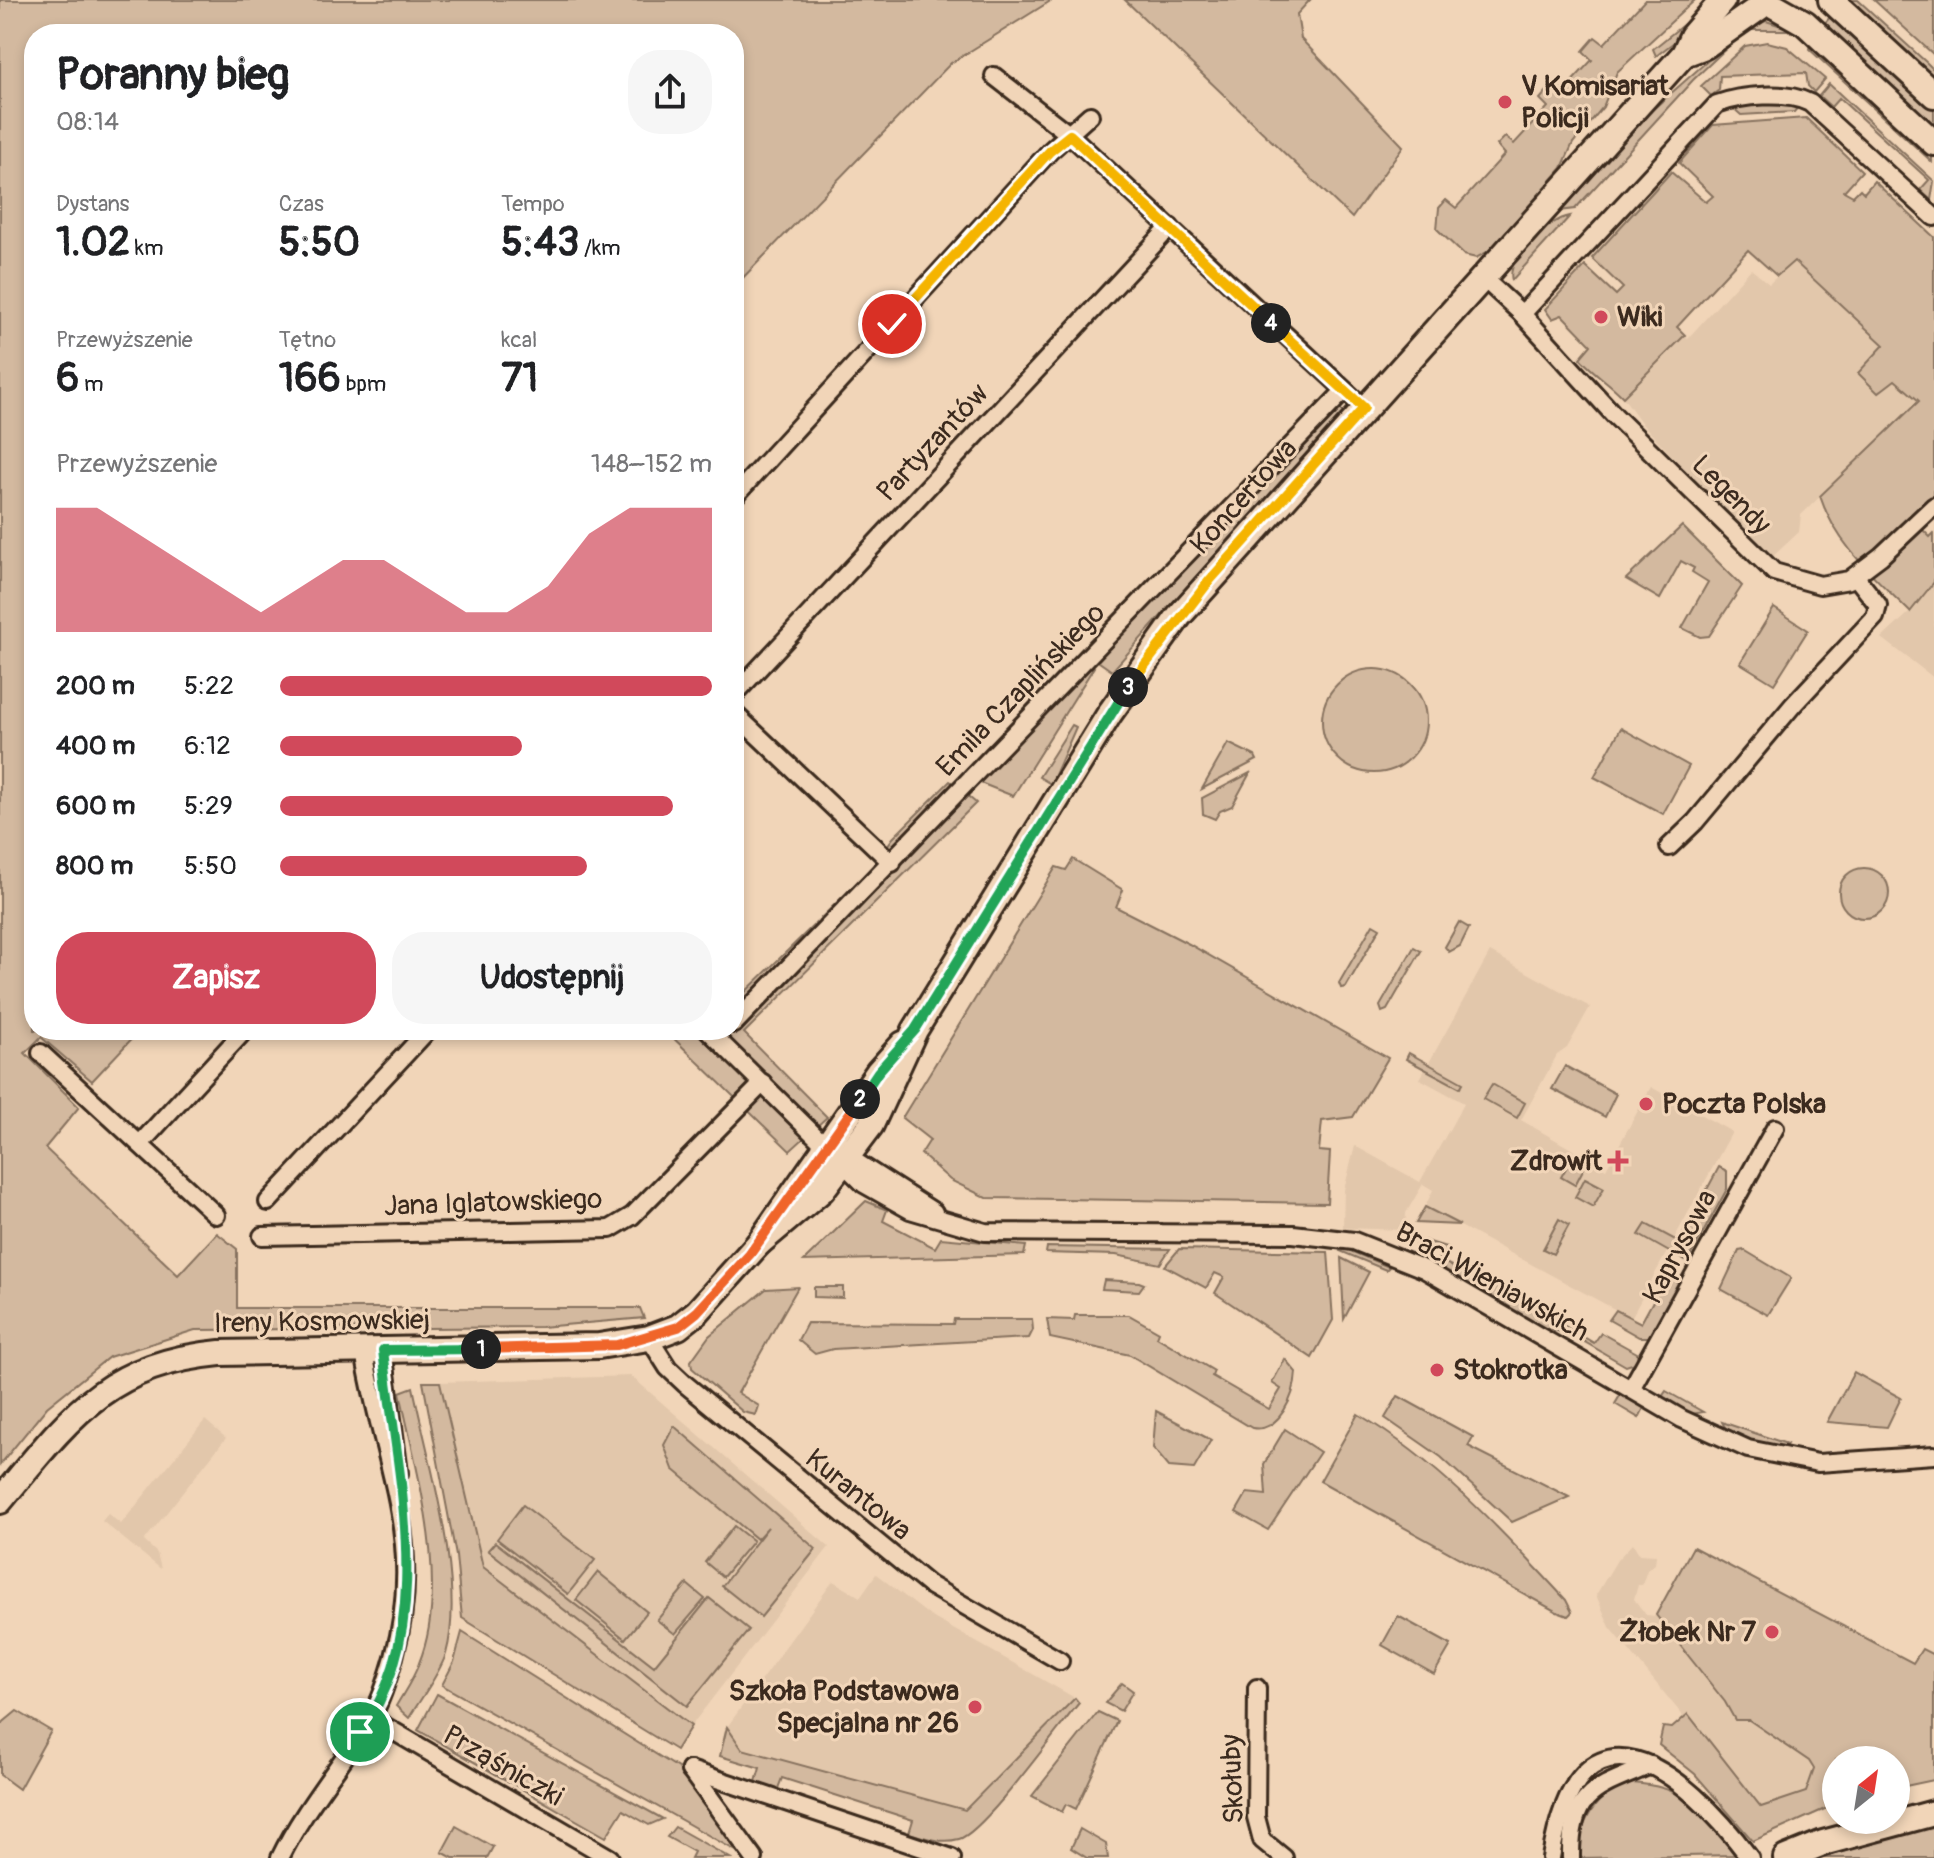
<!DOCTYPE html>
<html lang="pl">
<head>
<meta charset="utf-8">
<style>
	:root { --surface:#fff; --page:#f6f6f6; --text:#202124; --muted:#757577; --accent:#d1495b }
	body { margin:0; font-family:Pangolin,sans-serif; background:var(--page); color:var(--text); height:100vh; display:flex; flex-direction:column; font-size:30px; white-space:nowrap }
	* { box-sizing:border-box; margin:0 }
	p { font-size:26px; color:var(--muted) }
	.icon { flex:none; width:44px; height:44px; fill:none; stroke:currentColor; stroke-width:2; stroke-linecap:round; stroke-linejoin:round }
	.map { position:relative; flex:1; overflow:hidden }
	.details { position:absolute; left:24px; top:24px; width:720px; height:1016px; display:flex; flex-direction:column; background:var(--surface); border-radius:32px; box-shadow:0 4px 12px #0003 }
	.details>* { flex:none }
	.needle { width:52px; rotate:30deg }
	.fabs { position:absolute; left:1822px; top:1746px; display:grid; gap:16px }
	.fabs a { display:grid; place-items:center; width:88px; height:88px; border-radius:50%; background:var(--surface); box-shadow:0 4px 12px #0003; font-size:40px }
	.pin { position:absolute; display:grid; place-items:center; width:68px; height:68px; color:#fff; margin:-34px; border:4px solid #fff; border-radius:50%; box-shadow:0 2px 8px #0007 }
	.km { position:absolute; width:40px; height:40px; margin:-20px; border-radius:50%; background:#222; color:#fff; font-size:22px; line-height:40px; text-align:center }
	.round { display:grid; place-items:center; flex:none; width:84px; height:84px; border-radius:32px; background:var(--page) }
	.overview { display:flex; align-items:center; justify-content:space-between; height:136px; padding:0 32px }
	h1 { font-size:44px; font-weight:700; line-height:60px }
	.stats { display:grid; grid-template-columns:repeat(3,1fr); gap:12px; height:136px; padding:8px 32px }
	.stats div { display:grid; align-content:center }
	.stats b { font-size:40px; font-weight:700 }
	.stats small { font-size:22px; font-weight:400 }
	.stats p { font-size:22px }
	.chart { height:224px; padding:16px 32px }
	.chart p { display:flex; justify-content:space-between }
	.chart svg { width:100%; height:144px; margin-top:8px; fill:var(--accent); opacity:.7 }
	.button { display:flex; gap:16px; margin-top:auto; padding:16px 32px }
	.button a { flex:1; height:92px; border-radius:32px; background:var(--accent); color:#fff; font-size:32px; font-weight:700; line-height:92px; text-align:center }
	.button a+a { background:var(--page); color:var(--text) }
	ul { padding:0 32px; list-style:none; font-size:26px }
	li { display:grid; grid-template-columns:128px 96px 1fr; align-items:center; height:60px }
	li i { height:20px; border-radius:10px; background:var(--accent) }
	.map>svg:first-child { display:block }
	.built { fill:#e2c7ab }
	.green { fill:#d3b99f; stroke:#87725e; stroke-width:2 }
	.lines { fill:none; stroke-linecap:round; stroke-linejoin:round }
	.street-casing { stroke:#3b2a1e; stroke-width:22 }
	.secondary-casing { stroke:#3b2a1e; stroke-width:30 }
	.street { stroke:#f1d5b8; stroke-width:16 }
	.secondary { stroke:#f1d5b8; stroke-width:24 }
	.split-1-casing { stroke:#fff; stroke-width:16 }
	.split-2-casing { stroke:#fff; stroke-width:16 }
	.split-3-casing { stroke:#fff; stroke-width:16 }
	.split-4-casing { stroke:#fff; stroke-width:16 }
	.split-5-casing { stroke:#fff; stroke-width:16 }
	.split-1 { stroke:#22a559; stroke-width:10 }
	.split-2 { stroke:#f0652b; stroke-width:10 }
	.split-3 { stroke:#22a559; stroke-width:10 }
	.split-4 { stroke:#f5b400; stroke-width:10 }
	.split-5 { stroke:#f5b400; stroke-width:10 }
	.poi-dot { fill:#d1495b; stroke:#f1d5b8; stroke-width:3 }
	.labels { text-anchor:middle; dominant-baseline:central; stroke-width:6; stroke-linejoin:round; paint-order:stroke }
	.poi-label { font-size:28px; font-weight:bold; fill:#3b2a1e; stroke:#f1d5b8; text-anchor:start }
	.street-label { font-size:28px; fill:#3b2a1e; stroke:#f1d5b8 }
</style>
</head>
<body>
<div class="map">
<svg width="1934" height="1858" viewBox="0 0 1934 1858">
	<rect width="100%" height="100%" fill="#f1d5b8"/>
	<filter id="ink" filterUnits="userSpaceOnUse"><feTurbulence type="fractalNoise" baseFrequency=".0125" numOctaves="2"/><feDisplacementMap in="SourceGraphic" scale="16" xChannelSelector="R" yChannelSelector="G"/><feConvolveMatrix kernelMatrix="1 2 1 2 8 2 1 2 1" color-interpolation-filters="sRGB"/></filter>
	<g filter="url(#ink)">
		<g class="built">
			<polygon points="1794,261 1884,345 1858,373 1895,380 1919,401 1801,515 1799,532 1770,559 1643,425 1623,397 1685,335 1688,338 1751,269 1769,284"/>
			<polygon points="1934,582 1934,678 1882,638 1910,612"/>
			<polygon points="1490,952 1590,1007 1567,1048 1557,1055 1521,1120 1606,1169 1651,1087 1732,1132 1631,1318 1425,1207 1433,1190 1423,1184 1406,1213 1405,1230 1343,1228 1344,1190 1355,1146 1420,1182 1464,1103 1420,1079"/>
			<polygon points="631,1376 829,1547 691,1726 483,1567 440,1382"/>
			<polygon points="205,1420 226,1438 144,1541 157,1553 161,1569 102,1521 108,1514 121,1524"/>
			<polygon points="1633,1543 1639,1554 1656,1555 1655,1564 1647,1570 1642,1585 1638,1585 1634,1599 1646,1615 1656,1616 1725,1702 1735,1719 1749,1720 1809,1761 1814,1778 1806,1792 1761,1807 1688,1715 1684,1717 1610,1627 1596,1595 1617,1560"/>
			<polygon points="876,1574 930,1616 1075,1698 965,1810 742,1749 727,1727 833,1581 860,1597"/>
		</g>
		<g class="green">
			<polygon points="0,0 1052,0 951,63 734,287 734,34 34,34 34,1030 140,1030 92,1081 41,1037 25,1053 79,1107 45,1148 178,1275 217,1233 237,1249 237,1308 640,1308 644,1318 541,1327 195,1330 109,1357 47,1407 0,1465"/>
			<polygon points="1125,0 1310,0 1297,14 1301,39 1403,146 1352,218"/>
			<polygon points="1645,0 1695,0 1617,72 1603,107 1573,143 1562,168 1489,251 1476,258 1464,255 1437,229 1439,208 1446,200 1456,208 1505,154 1497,145 1505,137 1514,144 1548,107 1540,99 1554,83 1563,91 1592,60 1583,51 1595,37 1604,44"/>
			<polygon points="1846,0 1858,0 1927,63 1934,70 1934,82"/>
			<polygon points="1874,0 1934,0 1934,55"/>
			<polygon points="1700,11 1699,23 1656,56 1653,49"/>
			<polygon points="1833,14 1934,108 1934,129 1822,26"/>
			<polygon points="1766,21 1794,30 1743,30"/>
			<polygon points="1811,39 1932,152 1932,162 1809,49"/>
			<polygon points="1730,41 1732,43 1693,80 1575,209 1559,211 1642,119"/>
			<polygon points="1767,42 1787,47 1825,79 1814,92 1808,86 1806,73 1720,76 1719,90 1711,96 1701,86 1745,46"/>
			<polygon points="1829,84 1934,181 1931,200 1920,190 1929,180 1839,98 1831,107 1819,96"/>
			<polygon points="1787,102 1799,106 1794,112 1741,115 1731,106"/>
			<path d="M1806,118L1862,171L1844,191L1853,196L1860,189L1864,193L1874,181L1934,237V502L1921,528L1930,537L1934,533V582L1910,612C1875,577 1836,545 1820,496L1919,401L1895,380L1878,393L1858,373L1884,345L1794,261L1777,276L1748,250L1677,327L1685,335L1623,397C1609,382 1594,374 1580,358L1591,345L1562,315L1552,319L1545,309L1585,266L1616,295L1623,288L1592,258L1671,172L1706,202L1713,196L1679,163L1713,125Z"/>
			<path d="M1570,216L1512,280C1505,257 1550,219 1570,216Z"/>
			<polygon points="1339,408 1343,412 1112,671 1095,659"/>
			<polygon points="1682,526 1742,586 1709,636 1700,637 1682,628 1708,582 1692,572 1694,568 1681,561 1660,599 1626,579"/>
			<polygon points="1774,608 1808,630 1774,684 1740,663"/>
			<polygon points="1090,664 1094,667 1013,796 978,782"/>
			<circle cx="1374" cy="721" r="52"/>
			<polygon points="1072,725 1076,727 1051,784 1039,777"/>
			<polygon points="1621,728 1689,766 1663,814 1594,777"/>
			<polygon points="1228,743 1255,756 1257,760 1202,789"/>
			<polygon points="1250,773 1232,806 1220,811 1215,819 1203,814 1202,798"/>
			<polygon points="950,781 976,803 744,1033 827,1117 790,1151 665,1030 734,1030 734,1003 869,871 893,838"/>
			<polygon points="1073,859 1123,890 1116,907 1189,944 1388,1058 1353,1117 1322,1121 1319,1151 1330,1152 1327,1203 987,1198 950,1180 921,1154 930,1140 902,1118 1056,867 1066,870"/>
			<circle cx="1864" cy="893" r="25"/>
			<polygon points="1459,922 1469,928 1460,946 1449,952 1445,947"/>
			<polygon points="1373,924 1380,928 1346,987 1341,988 1339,983"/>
			<polygon points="1414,947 1421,951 1387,1010 1382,1012 1380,1006"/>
			<polygon points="1409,1053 1463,1083 1460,1088 1406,1059"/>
			<polygon points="1565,1066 1616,1094 1605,1117 1552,1089"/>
			<polygon points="1492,1084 1525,1103 1517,1118 1483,1099"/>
			<polygon points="1571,1159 1585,1166 1575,1185 1561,1177"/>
			<polygon points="1719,1167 1727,1171 1727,1189 1687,1262 1639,1235 1646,1224 1679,1242"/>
			<polygon points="1585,1178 1604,1188 1593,1207 1575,1197"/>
			<polygon points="866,1201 887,1210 883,1221 935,1248 941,1238 1026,1246 1024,1255 804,1261"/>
			<polygon points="1425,1207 1460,1225 1416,1223"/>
			<polygon points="1559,1219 1569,1225 1553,1254 1543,1249"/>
			<polygon points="1423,1240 1449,1248 1447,1258 1429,1248 1422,1258 1416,1254 1415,1246"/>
			<polygon points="1047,1247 1170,1249 1160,1264 1116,1255 1046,1253"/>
			<polygon points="1341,1247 1389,1267 1386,1270 1340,1251"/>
			<polygon points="1179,1249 1328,1252 1333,1320 1312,1358 1215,1293 1224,1277 1215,1273 1206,1288 1165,1266"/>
			<polygon points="1744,1250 1791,1278 1768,1315 1721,1289 1739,1251"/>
			<polygon points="1341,1258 1369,1272 1344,1319"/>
			<polygon points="1438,1259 1455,1268 1460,1265 1594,1343 1601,1333 1637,1353 1638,1362 1626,1366 1569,1333 1545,1329 1431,1263"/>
			<polygon points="1674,1278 1682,1282 1649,1337 1639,1337 1609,1320 1616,1310 1641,1323 1663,1283"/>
			<polygon points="1104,1280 1139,1282 1144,1284 1139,1291 1102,1289"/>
			<polygon points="798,1287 738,1393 759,1406 756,1415 743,1412 692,1368 691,1361 709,1336 766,1289"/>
			<polygon points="814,1287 843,1287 843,1298 814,1297"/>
			<path d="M1075,1315H1129L1159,1332L1157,1337L1214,1371L1212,1376L1269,1409L1281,1389L1272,1383L1285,1359L1296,1372C1295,1396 1279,1433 1252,1428L1130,1355L1050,1338L1047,1319L1074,1320Z"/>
			<polygon points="954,1319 1032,1319 1033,1330 1029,1338 833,1349 815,1354 798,1340 807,1323 953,1324"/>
			<polygon points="1854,1372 1901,1398 1887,1427 1827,1422"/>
			<polygon points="423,1382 440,1382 483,1567 691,1726 676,1750 462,1618 456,1556"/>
			<path d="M413,1387C428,1461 466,1582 446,1654C439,1675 421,1698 409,1718L396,1706C404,1692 414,1678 419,1663C451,1585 416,1471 400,1392Z"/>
			<polygon points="1666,1391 1703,1412 1692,1414 1662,1397"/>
			<polygon points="1621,1394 1644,1408 1639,1418 1615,1404"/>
			<polygon points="1398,1396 1473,1437 1468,1446 1569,1497 1512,1522 1441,1457 1385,1418"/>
			<polygon points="1156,1411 1211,1440 1194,1469 1169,1467 1153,1448"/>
			<path d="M1358,1414C1439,1462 1503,1532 1566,1600L1572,1612L1568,1616L1557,1612L1320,1481Z"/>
			<path d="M1722,1422L1787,1444L1784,1448C1766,1444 1729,1440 1722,1422Z"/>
			<polygon points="674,1426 816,1549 761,1617 722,1586 768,1527 757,1539 673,1469 664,1445"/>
			<polygon points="1285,1429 1320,1452 1268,1530 1236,1512 1247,1493 1266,1495 1264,1464"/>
			<polygon points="523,1505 595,1560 568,1594 497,1539"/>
			<polygon points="734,1526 753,1541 723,1577 705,1562"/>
			<polygon points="495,1542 654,1666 709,1598 749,1630 687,1706 488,1550"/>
			<polygon points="1693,1547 1913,1663 1922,1649 1934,1655 1934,1780 1896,1788 1896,1760 1836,1760 1836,1804 1753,1841 1695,1774 1659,1745 1663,1727 1672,1728 1688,1714 1761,1807 1806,1792 1814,1769 1809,1761 1749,1720 1735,1720 1725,1702 1656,1615"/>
			<polygon points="598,1572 647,1612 625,1639 576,1600"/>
			<polygon points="687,1584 705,1599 675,1634 657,1620"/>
			<polygon points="1398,1616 1451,1645 1434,1674 1382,1645"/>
			<polygon points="462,1632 681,1770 745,1856 442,1685 454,1662"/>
			<polygon points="1122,1683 1133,1691 1121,1711 1105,1703"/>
			<polygon points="437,1694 663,1819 649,1825 623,1810 606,1837 418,1730"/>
			<path d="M1075,1698L1079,1703C1058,1728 984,1832 959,1839C941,1844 926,1838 909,1833L913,1820L782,1778L777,1791L756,1782L760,1768L720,1756L727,1727L742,1749L965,1810Z"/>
			<polygon points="17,1711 51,1731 19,1789 0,1775 0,1725"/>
			<polygon points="1098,1712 1117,1721 1076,1809 1066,1804 1062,1812 1032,1796"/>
			<path d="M1631,1783C1689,1786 1704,1812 1735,1855L1579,1858C1578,1823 1596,1792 1631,1783Z"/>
			<polygon points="1934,1824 1934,1858 1823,1858"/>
			<polygon points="456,1826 493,1847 487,1858 453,1858 442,1852"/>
			<polygon points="675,1827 730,1858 691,1858 694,1852 667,1837"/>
			<polygon points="1080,1829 1106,1844 1108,1858 1087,1858 1071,1848"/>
		</g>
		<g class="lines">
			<defs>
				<g id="street">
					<polyline points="994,76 1070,135 1364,408"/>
					<path d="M1482,277L1522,314L1717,104C1741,95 1787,91 1810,103L1934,217"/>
					<polyline points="1522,314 1615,416 1774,572 1820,585 1849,580 1881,556 1934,506"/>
					<polyline points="734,497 1050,151 1090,115"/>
					<polyline points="734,695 1170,227"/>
					<polyline points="734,713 892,863"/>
					<polyline points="1669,847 1695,822 1793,705 1875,617 1878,605 1856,577"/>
					<polyline points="734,1024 1344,391"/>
					<polyline points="708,1030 864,1184 910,1210 985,1232 1293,1234 1354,1241 1424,1269 1682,1419 1748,1449 1818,1463 1934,1455"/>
					<polyline points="41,1053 216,1215"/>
					<polyline points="140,1144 245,1030"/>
					<polyline points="839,1151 934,1212"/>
					<polyline points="268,1202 428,1030"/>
					<polyline points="262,1236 610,1229 632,1216 763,1083"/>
					<polyline points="649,1338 668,1368 685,1384 929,1585 1060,1661"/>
					<polyline points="383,1350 399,1473"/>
					<polyline points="1631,1389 1775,1128"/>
					<polyline points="1257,1688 1256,1817 1262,1840 1284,1858"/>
					<polyline points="371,1718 610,1858"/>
					<polyline points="690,1770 952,1858"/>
					<polyline points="690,1770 754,1858"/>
					<path d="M280,1858C304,1808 341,1766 370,1719C381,1702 388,1677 394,1657C426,1539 382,1463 364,1351"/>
					<path d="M1551,1858C1578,1687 1683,1768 1750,1858"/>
					<path d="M1571,1858C1570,1790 1598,1788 1651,1765"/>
				</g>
				<g id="secondary">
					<polyline points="1831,0 1934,95"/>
					<polyline points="1775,6 1805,23 1934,143"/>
					<polyline points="1684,54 1705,46 1763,5"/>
					<polyline points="759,1243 822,1190 871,1125 915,1030 1110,713 1179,616 1684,54 1692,36 1723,0"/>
					<path d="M0,1501C69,1418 105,1364 220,1353L599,1346L649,1338L678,1327L697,1312L759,1243L878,1072L903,1044"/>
					<polyline points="1786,1858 1823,1843 1934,1813"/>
				</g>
			</defs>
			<use href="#street" class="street-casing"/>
			<use href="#secondary" class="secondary-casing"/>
			<use href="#street" class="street"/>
			<use href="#secondary" class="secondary"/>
		</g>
	</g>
	<g class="lines" filter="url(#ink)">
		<defs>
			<path id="split-1" d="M360,1732C439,1630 396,1467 383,1350L481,1349"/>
			<polyline id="split-2" points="481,1349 617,1345 678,1327 697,1312 750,1254 860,1099"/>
			<polyline id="split-3" points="860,1099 878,1072 915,1030 1128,687"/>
			<polyline id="split-4" points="1128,687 1210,580 1364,408 1271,323"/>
			<polyline id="split-5" points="892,324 1050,151 1070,135 1271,323"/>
		</defs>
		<use href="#split-1" class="split-1-casing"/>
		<use href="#split-2" class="split-2-casing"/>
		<use href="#split-3" class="split-3-casing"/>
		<use href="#split-4" class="split-4-casing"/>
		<use href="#split-5" class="split-5-casing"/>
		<use href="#split-1" class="split-1"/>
		<use href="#split-2" class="split-2"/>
		<use href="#split-3" class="split-3"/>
		<use href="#split-4" class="split-4"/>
		<use href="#split-5" class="split-5"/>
	</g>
	<g class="poi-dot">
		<circle cx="1505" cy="102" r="8"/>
		<circle cx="1601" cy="317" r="8"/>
		<circle cx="1646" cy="1104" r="8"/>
		<path d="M1614 1149h8v8h8v8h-8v8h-8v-8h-8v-8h8z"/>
		<circle cx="1437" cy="1370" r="8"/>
		<circle cx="1772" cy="1632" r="8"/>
		<circle cx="975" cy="1707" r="8"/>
	</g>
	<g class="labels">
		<g class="poi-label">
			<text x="1521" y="86">V Komisariat<tspan x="1521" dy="32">Policji</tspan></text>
			<text x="1617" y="317">Wiki</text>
			<text x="1662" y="1104">Poczta Polska</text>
			<text x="1602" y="1161" text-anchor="end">Zdrowit</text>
			<text x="1453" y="1370">Stokrotka</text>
			<text x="1756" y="1632" text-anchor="end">Żłobek Nr 7</text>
			<text x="959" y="1691" text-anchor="end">Szkoła Podstawowa<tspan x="959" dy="32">Specjalna nr 26</tspan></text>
		</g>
		<g class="street-label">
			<text transform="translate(933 443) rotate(-47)">Partyzantów</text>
			<text transform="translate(1731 495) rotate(45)">Legendy</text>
			<text transform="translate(1244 497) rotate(-48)">Koncertowa</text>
			<text transform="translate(1021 690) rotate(-46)">Emila Czaplińskiego</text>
			<text transform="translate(493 1203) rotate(-2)">Jana Iglatowskiego</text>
			<text transform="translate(1680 1247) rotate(-62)">Kaprysowa</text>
			<text transform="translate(1492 1282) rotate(29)">Braci Wieniawskich</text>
			<text transform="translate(322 1322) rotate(-1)">Ireny Kosmowskiej</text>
			<text transform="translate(858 1495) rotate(39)">Kurantowa</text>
			<text transform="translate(503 1766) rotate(30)">Prząśniczki</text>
			<text transform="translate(1233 1779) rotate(-92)">Skołuby</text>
		</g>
	</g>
</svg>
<div class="fabs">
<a><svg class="needle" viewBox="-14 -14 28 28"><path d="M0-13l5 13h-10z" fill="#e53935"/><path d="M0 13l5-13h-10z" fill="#757577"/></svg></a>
</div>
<div class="pin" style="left:360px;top:1732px;background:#1e9e55"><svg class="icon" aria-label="arrive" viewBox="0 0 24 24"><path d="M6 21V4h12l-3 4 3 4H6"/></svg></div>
<div class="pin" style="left:892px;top:324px;background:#d93025"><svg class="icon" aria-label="check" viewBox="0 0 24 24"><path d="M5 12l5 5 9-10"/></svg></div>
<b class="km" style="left:481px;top:1349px">1</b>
<b class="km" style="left:860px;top:1099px">2</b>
<b class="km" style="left:1128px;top:687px">3</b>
<b class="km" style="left:1271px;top:323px">4</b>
<section class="details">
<div class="overview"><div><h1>Poranny bieg</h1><p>08:14</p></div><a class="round"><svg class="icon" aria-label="share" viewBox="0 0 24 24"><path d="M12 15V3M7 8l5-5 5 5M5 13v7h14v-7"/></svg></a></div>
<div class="stats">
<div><p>Dystans</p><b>1.02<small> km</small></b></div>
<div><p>Czas</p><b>5:50</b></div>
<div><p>Tempo</p><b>5:43<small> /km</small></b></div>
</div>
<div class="stats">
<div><p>Przewyższenie</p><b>6<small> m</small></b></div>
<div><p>Tętno</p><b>166<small> bpm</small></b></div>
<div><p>kcal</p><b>71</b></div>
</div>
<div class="chart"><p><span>Przewyższenie</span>148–152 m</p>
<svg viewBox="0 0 160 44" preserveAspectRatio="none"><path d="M0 44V6L10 6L20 14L30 22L40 30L50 38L60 30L70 22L80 22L90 30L100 38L110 38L120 30L130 14L140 6L150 6L160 6V44z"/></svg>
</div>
<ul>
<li><b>200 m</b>5:22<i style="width:100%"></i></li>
<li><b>400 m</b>6:12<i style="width:56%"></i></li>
<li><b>600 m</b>5:29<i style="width:91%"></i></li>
<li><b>800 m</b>5:50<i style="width:71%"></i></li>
</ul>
<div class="button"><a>Zapisz</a><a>Udostępnij</a></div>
</section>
</div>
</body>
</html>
